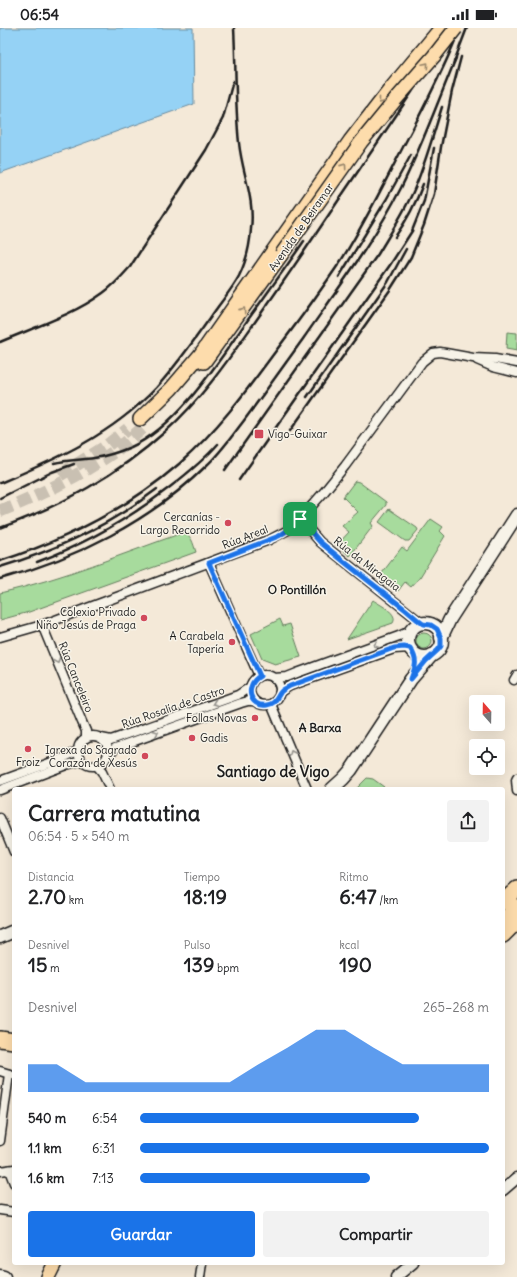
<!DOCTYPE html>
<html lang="es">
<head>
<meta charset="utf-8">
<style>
	:root { --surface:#fff; --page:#f2f2f2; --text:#202124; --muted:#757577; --accent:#1a73e8 }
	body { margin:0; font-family:Delius,sans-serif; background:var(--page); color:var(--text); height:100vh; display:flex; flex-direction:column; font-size:15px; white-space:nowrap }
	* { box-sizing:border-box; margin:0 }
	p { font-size:13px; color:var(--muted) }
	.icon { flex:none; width:22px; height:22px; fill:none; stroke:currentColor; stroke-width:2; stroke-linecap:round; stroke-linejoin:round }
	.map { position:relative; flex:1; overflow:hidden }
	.drawer { position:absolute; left:12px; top:759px; width:493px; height:478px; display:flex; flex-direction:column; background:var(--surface); border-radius:4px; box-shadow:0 4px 16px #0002 }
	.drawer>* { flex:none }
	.needle { width:26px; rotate:340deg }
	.controls { position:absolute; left:469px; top:667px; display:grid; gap:8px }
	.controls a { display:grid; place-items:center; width:36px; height:36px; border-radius:4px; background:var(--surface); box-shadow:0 4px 16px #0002; font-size:20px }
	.pin { position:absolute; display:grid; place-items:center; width:34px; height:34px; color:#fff; margin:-17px; border-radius:8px; box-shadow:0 2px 6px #0006 }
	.round { display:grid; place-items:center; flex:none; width:42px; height:42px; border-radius:4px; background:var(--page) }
	.headline { display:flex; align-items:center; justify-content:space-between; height:68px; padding:0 16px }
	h1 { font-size:22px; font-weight:800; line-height:30px }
	.stats { display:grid; grid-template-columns:repeat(3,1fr); gap:6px; height:68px; padding:4px 16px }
	.stats div { display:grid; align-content:center }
	.stats b { font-size:20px; font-weight:800 }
	.stats small { font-size:11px; font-weight:400 }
	.stats p { font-size:11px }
	.chart { height:112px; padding:8px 16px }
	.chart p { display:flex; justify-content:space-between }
	.chart svg { width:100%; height:72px; margin-top:4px; fill:var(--accent); opacity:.7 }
	.cta { display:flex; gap:8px; margin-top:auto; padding:8px 16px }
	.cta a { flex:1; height:46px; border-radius:4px; background:var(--accent); color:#fff; font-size:16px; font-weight:800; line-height:46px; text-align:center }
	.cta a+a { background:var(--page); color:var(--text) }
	ul { padding:0 16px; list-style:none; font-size:13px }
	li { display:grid; grid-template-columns:64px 48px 1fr; align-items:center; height:30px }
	li i { height:10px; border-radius:5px; background:var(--accent) }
	.status { display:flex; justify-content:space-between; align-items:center; height:28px; padding:0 20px; background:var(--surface); direction:ltr }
	.status svg { height:11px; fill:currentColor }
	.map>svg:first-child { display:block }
	.green { fill:#a7db9d; stroke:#627c5c }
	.water { fill:#95d2f5; stroke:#65899e }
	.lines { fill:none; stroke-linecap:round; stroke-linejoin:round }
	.primary-tunnel { stroke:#c9c0b2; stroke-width:13; stroke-dasharray:13 6; stroke-linecap:butt }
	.minor-casing { stroke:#1c1c1c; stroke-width:11 }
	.tertiary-casing { stroke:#1c1c1c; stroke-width:13 }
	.secondary-casing { stroke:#1c1c1c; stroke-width:15 }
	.primary-casing { stroke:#1c1c1c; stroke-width:16 }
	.motorway-casing { stroke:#1c1c1c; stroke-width:18 }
	.minor { stroke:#f7f3e8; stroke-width:8 }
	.tertiary { stroke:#f7f3e8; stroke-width:10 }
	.secondary { stroke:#f7f3e8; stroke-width:12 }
	.primary { stroke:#fddcac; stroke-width:13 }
	.motorway { stroke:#fddcac; stroke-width:15 }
	.rail { stroke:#1c1c1c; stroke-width:2.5 }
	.primary-bridge-casing { stroke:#1c1c1c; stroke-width:16; stroke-linecap:butt }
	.primary-bridge { stroke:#fddcac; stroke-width:13 }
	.oneway { stroke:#98866b }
	.oneway2 { stroke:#94928c }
	.route-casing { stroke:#fff; stroke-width:8 }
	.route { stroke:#1a73e8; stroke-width:5 }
	.poi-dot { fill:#d1495b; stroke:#f7f3e8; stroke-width:1.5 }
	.labels { text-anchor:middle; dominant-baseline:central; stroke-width:3; stroke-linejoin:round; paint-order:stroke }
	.street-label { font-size:11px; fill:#1c1c1c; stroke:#f7f3e8 }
	.poi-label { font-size:11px; fill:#1c1c1c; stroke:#f7f3e8; text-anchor:end }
	.neighbourhood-label { font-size:12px; font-weight:bold; fill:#1c1c1c; stroke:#f7f3e8 }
	.district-label { font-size:15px; font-weight:bold; fill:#1c1c1c; stroke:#f7f3e8 }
</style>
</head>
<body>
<div class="status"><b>06:54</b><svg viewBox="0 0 49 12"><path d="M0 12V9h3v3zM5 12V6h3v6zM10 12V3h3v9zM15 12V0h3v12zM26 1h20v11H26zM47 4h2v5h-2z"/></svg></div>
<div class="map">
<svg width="517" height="1249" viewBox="0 0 517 1249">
	<rect width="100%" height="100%" fill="#f4e9d8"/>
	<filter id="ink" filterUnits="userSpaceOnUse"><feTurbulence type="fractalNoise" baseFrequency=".025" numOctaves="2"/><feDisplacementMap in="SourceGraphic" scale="8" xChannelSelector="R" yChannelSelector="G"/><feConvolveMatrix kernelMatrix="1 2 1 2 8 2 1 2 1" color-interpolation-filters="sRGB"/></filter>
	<g filter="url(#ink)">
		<g class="green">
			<polygon points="507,304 517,305 517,323 506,321"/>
			<polygon points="355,453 359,454 386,474 386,477 371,495 373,498 350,528 337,517 349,504 342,498 358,484 343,469"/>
			<polygon points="389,481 417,500 418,502 409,513 405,513 379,494"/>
			<polygon points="431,491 443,499 440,503 445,508 420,549 411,559 405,554 398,563 379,549 402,519 407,523"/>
			<path d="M182,505C192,506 193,516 196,524L29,584L0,592V565C62,551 122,526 182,505Z"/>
			<path d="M373,572C380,577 399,585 393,595L347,611Z"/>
			<polygon points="280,591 283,598 290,596 301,629 275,636 262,631 251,606"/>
			<circle cx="424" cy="613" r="8"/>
			<polygon points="367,750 373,751 384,759 382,761 356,761"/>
		</g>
		<polygon class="water" points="0,0 193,0 194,76 0,145"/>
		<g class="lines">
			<g class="primary-tunnel">
				<polyline points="60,447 105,419 128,401"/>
				<path d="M0,483C40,467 79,448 115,423C126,415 136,406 146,397"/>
			</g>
			<defs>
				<g id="minor">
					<polyline points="477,332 493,339 517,345"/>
					<polyline points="300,491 320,514 423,596"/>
					<polyline points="209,535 259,648"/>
					<polyline points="42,597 82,694 86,703 86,710"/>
					<polyline points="0,609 42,597 269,512 288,502 300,491 324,464 345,438 422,334 433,325 440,324 473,330 495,331 517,335"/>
					<circle cx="265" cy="662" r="15"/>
					<polyline points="274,650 287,649 297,645 399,608 412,602"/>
					<polyline points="514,652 517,647"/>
					<polyline points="280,664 290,658 394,621 410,620"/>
					<polyline points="271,676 307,761"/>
					<circle cx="93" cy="723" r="15"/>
					<polyline points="101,710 111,712 238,667 250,659"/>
					<polyline points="108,727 115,720 241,675 248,673 254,673"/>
					<polyline points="97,738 102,744 110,761"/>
					<polyline points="517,750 516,752 517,763"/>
					<polyline points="0,753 63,730 78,723"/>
					<polyline points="0,762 66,737 81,733"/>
					<polyline points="0,790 14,824"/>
					<polyline points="0,1043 13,1047"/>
					<polyline points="0,1113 9,1046"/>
					<polyline points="9,1142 14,1155"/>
					<polyline points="0,1143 14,1141"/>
					<polyline points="0,1182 14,1184"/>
					<polyline points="200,1249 202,1235"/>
				</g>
				<g id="tertiary">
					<polyline points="503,1162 517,1150"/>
					<polyline points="396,1249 413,1235"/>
				</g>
				<g id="secondary">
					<circle cx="425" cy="612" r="17"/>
					<polyline points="441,610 450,591 517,487"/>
					<polyline points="332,761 343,751 351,742 411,651 432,627"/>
					<polyline points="0,909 14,903"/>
					<polyline points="0,1248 4,1249"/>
				</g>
				<g id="primary">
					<polyline points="204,334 281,227"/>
					<polyline points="140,391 171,361 200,327 350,113 392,59 441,0"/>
					<polyline points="48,1249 55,1235"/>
				</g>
				<g id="motorway">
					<polyline points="503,874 517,861"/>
					<polyline points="503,893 517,879"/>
					<polyline points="503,907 517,893"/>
					<polyline points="0,1011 14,1013"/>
				</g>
			</defs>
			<use href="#minor" class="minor-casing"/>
			<use href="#tertiary" class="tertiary-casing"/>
			<use href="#secondary" class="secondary-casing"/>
			<use href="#primary" class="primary-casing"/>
			<use href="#motorway" class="motorway-casing"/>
			<use href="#minor" class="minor"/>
			<use href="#tertiary" class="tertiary"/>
			<use href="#secondary" class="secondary"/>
			<use href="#primary" class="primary"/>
			<use href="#motorway" class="motorway"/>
			<g class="rail">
				<polyline points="454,34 467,0"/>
				<path d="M395,209C407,192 416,175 423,156"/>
				<polyline points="339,249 386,172 411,127"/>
				<path d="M0,314C35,299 73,287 103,265C113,258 122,248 130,239L206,122L223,90L233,53"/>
				<polyline points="307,369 388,254 406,221"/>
				<polyline points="290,403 390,262 411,229 424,197 434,166 441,119 452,63 461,29"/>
				<path d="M54,435C67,432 80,432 94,430C107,428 119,424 131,419C176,399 215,339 242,300C263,271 284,242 304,213"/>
				<path d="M225,442L378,226C390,206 403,186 413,164C425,137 433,107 442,79"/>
				<polyline points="239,452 390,237 412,203 424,173 434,120"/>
				<path d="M0,455C59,430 111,407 156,360C176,338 193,314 210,290C219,276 231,263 239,248C246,234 250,216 251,201C255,170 242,145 239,115C235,77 236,38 234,0"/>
				<polyline points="0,470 52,444 74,436"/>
				<path d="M0,500C63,477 116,448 166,403C204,369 233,325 262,284C289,246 316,206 342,167C366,132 389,98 412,64C426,42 439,21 454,0"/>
				<path d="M0,533C65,512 127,481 179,436C219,401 247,362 278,320C300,291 322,261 342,231C368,190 389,145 412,102C429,69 447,35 460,0"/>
				<path d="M37,534C85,516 130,490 170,459C188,445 204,432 218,416"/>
				<path d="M0,539C57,522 110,497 157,461"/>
				<path d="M0,551C75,531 151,493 207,437C219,426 229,412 239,399C261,370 282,340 303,311C337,262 374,213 401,160C422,118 438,73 456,30"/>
			</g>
			<defs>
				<polyline id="primary-bridge" points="281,227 361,114 397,70 434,28 456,0"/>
			</defs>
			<use href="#primary-bridge" class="primary-bridge-casing"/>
			<use href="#primary-bridge" class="primary-bridge"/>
		</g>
		<defs><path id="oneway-chevron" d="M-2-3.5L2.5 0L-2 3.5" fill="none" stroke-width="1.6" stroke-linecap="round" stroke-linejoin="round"/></defs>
		<g class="oneway">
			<use href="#oneway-chevron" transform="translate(426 37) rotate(-49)"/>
			<use href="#oneway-chevron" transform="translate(381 73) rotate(128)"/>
			<use href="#oneway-chevron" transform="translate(344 138) rotate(-55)"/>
			<use href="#oneway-chevron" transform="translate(243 282) rotate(-55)"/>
		</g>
		<g class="oneway2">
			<use href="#oneway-chevron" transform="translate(376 617) rotate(160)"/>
			<use href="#oneway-chevron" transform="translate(57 633) rotate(68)"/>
			<use href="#oneway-chevron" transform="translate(215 675) rotate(160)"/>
			<use href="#oneway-chevron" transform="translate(156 705) rotate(-20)"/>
			<use href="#oneway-chevron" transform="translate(292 725) rotate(-113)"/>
		</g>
	</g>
	<g class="lines" filter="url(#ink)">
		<defs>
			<path id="route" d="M300,491L320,514L347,536L406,582L419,593L423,596L431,597L437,601L441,610V618L438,622L426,633L411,651C416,638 418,632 410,620L404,619L394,620L290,658C287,660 282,661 280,665C276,671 275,676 267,677C249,680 244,657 260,648L209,535L279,508L288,502Z"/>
		</defs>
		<use href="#route" class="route-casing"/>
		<use href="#route" class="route"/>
	</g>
	<g class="poi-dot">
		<rect x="254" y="401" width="10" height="10" rx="2"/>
		<circle cx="228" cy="495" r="4"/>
		<circle cx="144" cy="590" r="4"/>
		<circle cx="232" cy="614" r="4"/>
		<circle cx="255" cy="690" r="4"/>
		<circle cx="192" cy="710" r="4"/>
		<circle cx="28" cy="721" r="4"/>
		<circle cx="145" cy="728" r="4"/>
	</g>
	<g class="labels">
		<g class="street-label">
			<text transform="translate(301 199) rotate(-55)">Avenida de Beiramar</text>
			<text transform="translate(245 509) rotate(-21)">Rúa Areal</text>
			<text transform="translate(367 536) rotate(38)">Rúa da Miragaia</text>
			<text transform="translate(76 649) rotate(68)">Rúa Canceleiro</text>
			<text transform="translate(173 679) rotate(-19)">Rúa Rosalía de Castro</text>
		</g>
		<g class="poi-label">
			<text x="268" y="406" text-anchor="start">Vigo-Guixar</text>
			<text x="220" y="489">Cercanías -<tspan x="220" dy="13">Largo Recorrido</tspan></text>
			<text x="136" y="584">Colexio Privado<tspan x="136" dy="13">Niño Jesús de Praga</tspan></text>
			<text x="224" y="608">A Carabela<tspan x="224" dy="13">Tapería</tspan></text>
			<text x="247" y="690">Follas Novas</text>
			<text x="200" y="710" text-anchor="start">Gadis</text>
			<text x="137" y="722">Igrexa do Sagrado<tspan x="137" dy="13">Corazón de Xesús</tspan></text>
			<text x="28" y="734" text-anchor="middle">Froiz</text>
		</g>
		<g class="neighbourhood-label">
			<text x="297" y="561">O Pontillón</text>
			<text x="320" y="699">A Barxa</text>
		</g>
		<g class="district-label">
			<text x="273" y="743">Santiago de Vigo</text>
		</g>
	</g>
</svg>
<div class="controls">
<a><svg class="needle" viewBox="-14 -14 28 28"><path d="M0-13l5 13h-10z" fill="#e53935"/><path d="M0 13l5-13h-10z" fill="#757577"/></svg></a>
<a><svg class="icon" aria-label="locate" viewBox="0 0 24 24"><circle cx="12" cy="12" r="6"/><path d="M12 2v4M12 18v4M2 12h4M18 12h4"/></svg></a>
</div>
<div class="pin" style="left:300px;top:491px;background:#1e9e55"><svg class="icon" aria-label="arrive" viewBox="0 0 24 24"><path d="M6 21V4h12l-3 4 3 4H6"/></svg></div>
<section class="drawer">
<div class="headline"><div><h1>Carrera matutina</h1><p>06:54 · 5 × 540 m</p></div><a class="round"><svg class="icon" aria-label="share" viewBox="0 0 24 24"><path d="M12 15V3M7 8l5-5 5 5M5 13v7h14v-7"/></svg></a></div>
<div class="stats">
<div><p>Distancia</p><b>2.70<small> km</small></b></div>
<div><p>Tiempo</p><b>18:19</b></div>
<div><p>Ritmo</p><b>6:47<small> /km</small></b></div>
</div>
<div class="stats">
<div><p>Desnivel</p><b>15<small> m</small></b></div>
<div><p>Pulso</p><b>139<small> bpm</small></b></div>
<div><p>kcal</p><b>190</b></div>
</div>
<div class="chart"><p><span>Desnivel</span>265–268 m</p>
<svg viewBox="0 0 160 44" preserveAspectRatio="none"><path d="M0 44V27L10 27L20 38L30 38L40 38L50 38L60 38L70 38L80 27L90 17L100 6L110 6L120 17L130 27L140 27L150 27L160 27V44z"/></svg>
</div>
<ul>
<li><b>540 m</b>6:54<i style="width:80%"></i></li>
<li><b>1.1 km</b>6:31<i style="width:100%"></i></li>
<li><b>1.6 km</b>7:13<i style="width:66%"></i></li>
</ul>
<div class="cta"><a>Guardar</a><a>Compartir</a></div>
</section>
</div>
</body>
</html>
